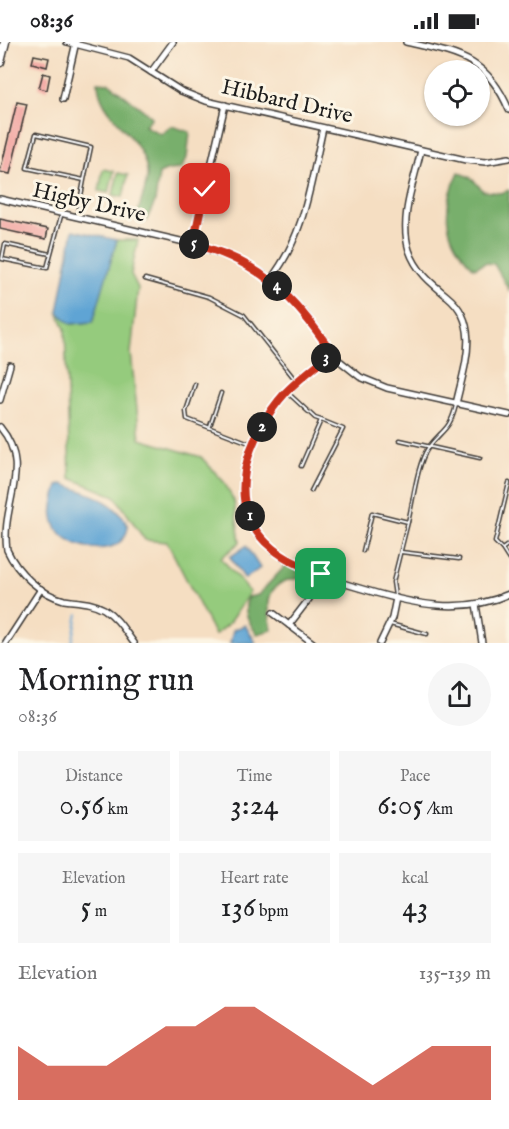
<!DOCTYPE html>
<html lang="en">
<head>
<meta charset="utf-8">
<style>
	:root { --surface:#fff; --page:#f6f6f6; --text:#202124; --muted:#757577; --accent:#c8321e }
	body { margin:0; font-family:"IM FELL English",serif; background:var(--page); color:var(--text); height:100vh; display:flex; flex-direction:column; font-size:22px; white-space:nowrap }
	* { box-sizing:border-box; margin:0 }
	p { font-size:20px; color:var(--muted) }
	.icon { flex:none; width:33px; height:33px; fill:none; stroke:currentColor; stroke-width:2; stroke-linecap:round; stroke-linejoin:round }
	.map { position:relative; height:601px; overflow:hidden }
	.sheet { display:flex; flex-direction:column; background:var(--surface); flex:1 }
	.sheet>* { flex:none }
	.tools { position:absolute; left:424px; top:18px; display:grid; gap:12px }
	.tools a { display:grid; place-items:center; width:66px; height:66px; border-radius:50%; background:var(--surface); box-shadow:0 2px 4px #0004; font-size:30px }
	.pin { position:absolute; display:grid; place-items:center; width:51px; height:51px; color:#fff; margin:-26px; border-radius:12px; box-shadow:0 3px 9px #0006 }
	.km { position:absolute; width:30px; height:30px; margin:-15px; border-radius:50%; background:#222; color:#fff; font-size:16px; line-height:30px; text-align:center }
	.round { display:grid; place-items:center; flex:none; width:63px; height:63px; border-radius:32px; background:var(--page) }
	.headline { display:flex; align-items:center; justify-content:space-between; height:102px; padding:0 18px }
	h1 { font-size:33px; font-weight:600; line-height:45px }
	.figures { display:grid; grid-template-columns:repeat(3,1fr); gap:9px; height:102px; padding:6px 18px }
	.figures div { display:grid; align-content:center; border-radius:0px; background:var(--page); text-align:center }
	.figures b { font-size:30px; font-weight:600 }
	.figures small { font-size:16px; font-weight:400 }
	.figures p { font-size:16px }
	.chart { height:168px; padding:12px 18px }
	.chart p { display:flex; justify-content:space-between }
	.chart svg { width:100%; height:108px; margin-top:6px; fill:var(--accent); opacity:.7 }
	.status { display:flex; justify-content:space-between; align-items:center; height:42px; padding:0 30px; background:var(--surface); direction:ltr }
	.status svg { height:16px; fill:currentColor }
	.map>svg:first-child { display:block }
	.green { fill:#95cb7d; stroke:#58744c; stroke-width:1.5 }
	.forest { fill:#78af6c; stroke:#4a6644; stroke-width:1.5 }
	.water { fill:#5ea4d4; stroke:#3d6078; stroke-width:1.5 }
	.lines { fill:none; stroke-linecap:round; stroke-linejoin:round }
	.stream { stroke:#5ea4d4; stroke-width:2 }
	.building { fill:#f19c9a }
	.lane-casing { stroke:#3d3935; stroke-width:5 }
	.street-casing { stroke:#3d3935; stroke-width:8 }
	.primary-casing { stroke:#3d3935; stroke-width:11 }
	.lane { stroke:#fff; stroke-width:2 }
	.street { stroke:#fff; stroke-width:5 }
	.primary { stroke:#fff; stroke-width:8 }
	.route-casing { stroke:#fff; stroke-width:12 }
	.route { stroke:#c8321e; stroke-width:8 }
	.labels { text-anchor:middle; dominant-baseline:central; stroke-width:6; stroke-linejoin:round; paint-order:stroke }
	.street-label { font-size:22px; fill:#1c1c1c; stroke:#fcf5e5 }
</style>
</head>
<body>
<div class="status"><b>08:36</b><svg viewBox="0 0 49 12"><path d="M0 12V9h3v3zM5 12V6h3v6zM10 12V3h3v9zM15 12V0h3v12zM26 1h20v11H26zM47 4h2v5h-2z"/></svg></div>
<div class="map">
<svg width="509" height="601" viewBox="0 0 509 601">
	<rect width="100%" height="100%" fill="#fcf5e5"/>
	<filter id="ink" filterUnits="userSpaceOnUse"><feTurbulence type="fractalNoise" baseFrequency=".0167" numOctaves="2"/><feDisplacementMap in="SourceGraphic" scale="12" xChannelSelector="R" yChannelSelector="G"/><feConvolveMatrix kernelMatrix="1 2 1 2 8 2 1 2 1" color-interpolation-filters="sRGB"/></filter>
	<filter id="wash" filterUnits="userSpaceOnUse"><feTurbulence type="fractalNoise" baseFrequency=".008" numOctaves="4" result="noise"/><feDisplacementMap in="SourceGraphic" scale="24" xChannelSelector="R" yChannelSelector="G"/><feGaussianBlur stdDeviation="1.35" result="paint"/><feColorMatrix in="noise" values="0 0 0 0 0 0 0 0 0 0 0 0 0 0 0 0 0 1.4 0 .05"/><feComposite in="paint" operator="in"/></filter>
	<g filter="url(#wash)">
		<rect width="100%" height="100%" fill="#f5dec2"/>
		<g class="green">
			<polygon points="103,127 114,129 109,151 99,149"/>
			<polygon points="118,131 128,133 123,155 113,153"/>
			<polygon points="117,198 138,198 131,232 138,246 131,311 140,397 201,415 224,440 234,459 240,500 221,516 250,550 229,581 215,593 167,500 145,498 115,454 70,436 65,287 58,270 71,282 92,280"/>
		</g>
		<g class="forest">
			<path d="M98,40L109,41L152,75L145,84L161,92L172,84L190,90L187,116L181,127L168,128L159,132L155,160L146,179L137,178V175C139,161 149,143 147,129C142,92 98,74 98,40Z"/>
			<path d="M459,130L473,137L483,149L501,151L509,148V248L494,222L485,221L474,226C444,197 440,168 459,130Z"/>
			<path d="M287,522L295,524L303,535C297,538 294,536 288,538C263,546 268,568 272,588L257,592C249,582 241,566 249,555L258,553Z"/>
		</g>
		<g class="water">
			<polygon points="73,188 117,198 93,280 71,282 58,270"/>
			<path d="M62,442C88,451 116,458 128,484C125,521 57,508 53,476C51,466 55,453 58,444Z"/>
			<polygon points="246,504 260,526 245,537 230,515"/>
			<polygon points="245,583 256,601 230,601 233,588"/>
		</g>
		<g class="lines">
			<polyline class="stream" points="72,601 78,572"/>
		</g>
		<g id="blocks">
			<g class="building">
				<polygon points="34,13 49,16 47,25 32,21"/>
				<polygon points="43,31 50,33 47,48 39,46"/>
				<polygon points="17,60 27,62 10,132 0,130"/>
				<polygon points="0,177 48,187 46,197 0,187"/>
			</g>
		</g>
	</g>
	<g filter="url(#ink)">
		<use href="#blocks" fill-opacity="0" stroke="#3d3935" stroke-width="1.5"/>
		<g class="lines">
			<defs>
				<g id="lane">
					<polyline points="77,175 84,138 27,126 36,92 91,105 84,138"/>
					<polyline points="50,212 5,202 2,217 47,226 61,174"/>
					<polyline points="145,237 209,255 244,273 297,340"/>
					<polyline points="195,342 186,369 187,377 252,402"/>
					<polyline points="287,350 315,376 321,378 301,424"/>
					<polyline points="210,384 221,351"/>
					<polyline points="400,398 480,416"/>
					<polyline points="509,441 495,500 502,507 509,502"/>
					<polyline points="311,449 343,387 321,378"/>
					<path d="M408,480C413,460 417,422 428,406C441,388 450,389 456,363"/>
					<polyline points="502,507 509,518"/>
					<polyline points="363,509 372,471 408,480 393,540 395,554"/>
					<polyline points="401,510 459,517"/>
					<polyline points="390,582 427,592"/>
				</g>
				<g id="street">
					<polyline points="67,0 129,16 181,49 206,59 466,118 485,120 509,116"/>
					<path d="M406,0C457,12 487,15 509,68"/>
					<polyline points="151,30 173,0"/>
					<polyline points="63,57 76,0"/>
					<path d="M421,108C414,140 399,176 409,208C416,229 431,241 447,254C482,282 464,325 456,362"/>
					<polyline points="0,157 193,202 231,215 263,232 282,248 305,272 336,316 360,335 387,346 509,373"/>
					<polyline points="193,202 225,63"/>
					<path d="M270,238C305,194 311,139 323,86"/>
					<path d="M332,311C315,325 298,337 284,353C248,395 221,461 270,505C296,527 334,539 366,548C412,562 463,573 509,552"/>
					<polyline points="0,358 10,323"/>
					<path d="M0,385C34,426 0,462 7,508C17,530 40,552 64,558C78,560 92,560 104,567C117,575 125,589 134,601"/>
					<polyline points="476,562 482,601"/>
					<polyline points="273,571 313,601"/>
					<polyline points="289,583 309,557 321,532"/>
					<polyline points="6,601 41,547"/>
					<polyline points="380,601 392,576 396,556"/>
				</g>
				<polyline id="primary" points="0,20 5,0"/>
			</defs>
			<use href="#lane" class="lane-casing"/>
			<use href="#street" class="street-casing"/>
			<use href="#primary" class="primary-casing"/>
			<use href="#lane" class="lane"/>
			<use href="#street" class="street"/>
			<use href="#primary" class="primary"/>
		</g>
	</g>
	<g class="lines" filter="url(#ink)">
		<defs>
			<path id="route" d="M205,147L193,202C259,218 296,256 332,311C316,324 300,336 286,350C248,392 220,463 272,506C286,518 304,525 321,532"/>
		</defs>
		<use href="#route" class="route-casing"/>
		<use href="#route" class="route"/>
	</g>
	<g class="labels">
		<g class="street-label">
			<text transform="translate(287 60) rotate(13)">Hibbard Drive</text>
			<text transform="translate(89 161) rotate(13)">Higby Drive</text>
		</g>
	</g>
</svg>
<div class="tools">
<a><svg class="icon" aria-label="locate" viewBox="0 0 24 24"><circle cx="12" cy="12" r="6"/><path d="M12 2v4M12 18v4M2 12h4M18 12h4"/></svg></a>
</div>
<div class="pin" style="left:321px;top:532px;background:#1e9e55"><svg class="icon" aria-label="arrive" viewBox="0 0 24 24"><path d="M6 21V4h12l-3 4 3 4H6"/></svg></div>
<div class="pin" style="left:205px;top:147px;background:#d93025"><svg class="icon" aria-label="check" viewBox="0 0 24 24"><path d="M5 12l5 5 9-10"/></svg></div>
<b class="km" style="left:250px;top:474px">1</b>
<b class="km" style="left:262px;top:385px">2</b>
<b class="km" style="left:326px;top:316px">3</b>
<b class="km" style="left:277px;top:244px">4</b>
<b class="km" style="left:194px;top:202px">5</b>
</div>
<section class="sheet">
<div class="headline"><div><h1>Morning run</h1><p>08:36</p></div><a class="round"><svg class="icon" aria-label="share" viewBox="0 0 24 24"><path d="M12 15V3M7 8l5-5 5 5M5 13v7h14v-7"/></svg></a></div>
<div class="figures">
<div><p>Distance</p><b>0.56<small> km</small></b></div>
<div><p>Time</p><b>3:24</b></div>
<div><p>Pace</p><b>6:05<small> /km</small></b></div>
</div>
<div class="figures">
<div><p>Elevation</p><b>5<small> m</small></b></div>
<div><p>Heart rate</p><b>136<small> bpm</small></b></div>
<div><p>kcal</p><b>43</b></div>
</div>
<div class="chart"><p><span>Elevation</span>135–139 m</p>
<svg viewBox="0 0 160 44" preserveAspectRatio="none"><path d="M0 44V22L10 30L20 30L30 30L40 22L50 14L60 14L70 6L80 6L90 14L100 22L110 30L120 38L130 30L140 22L150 22L160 22V44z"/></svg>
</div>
</section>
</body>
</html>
